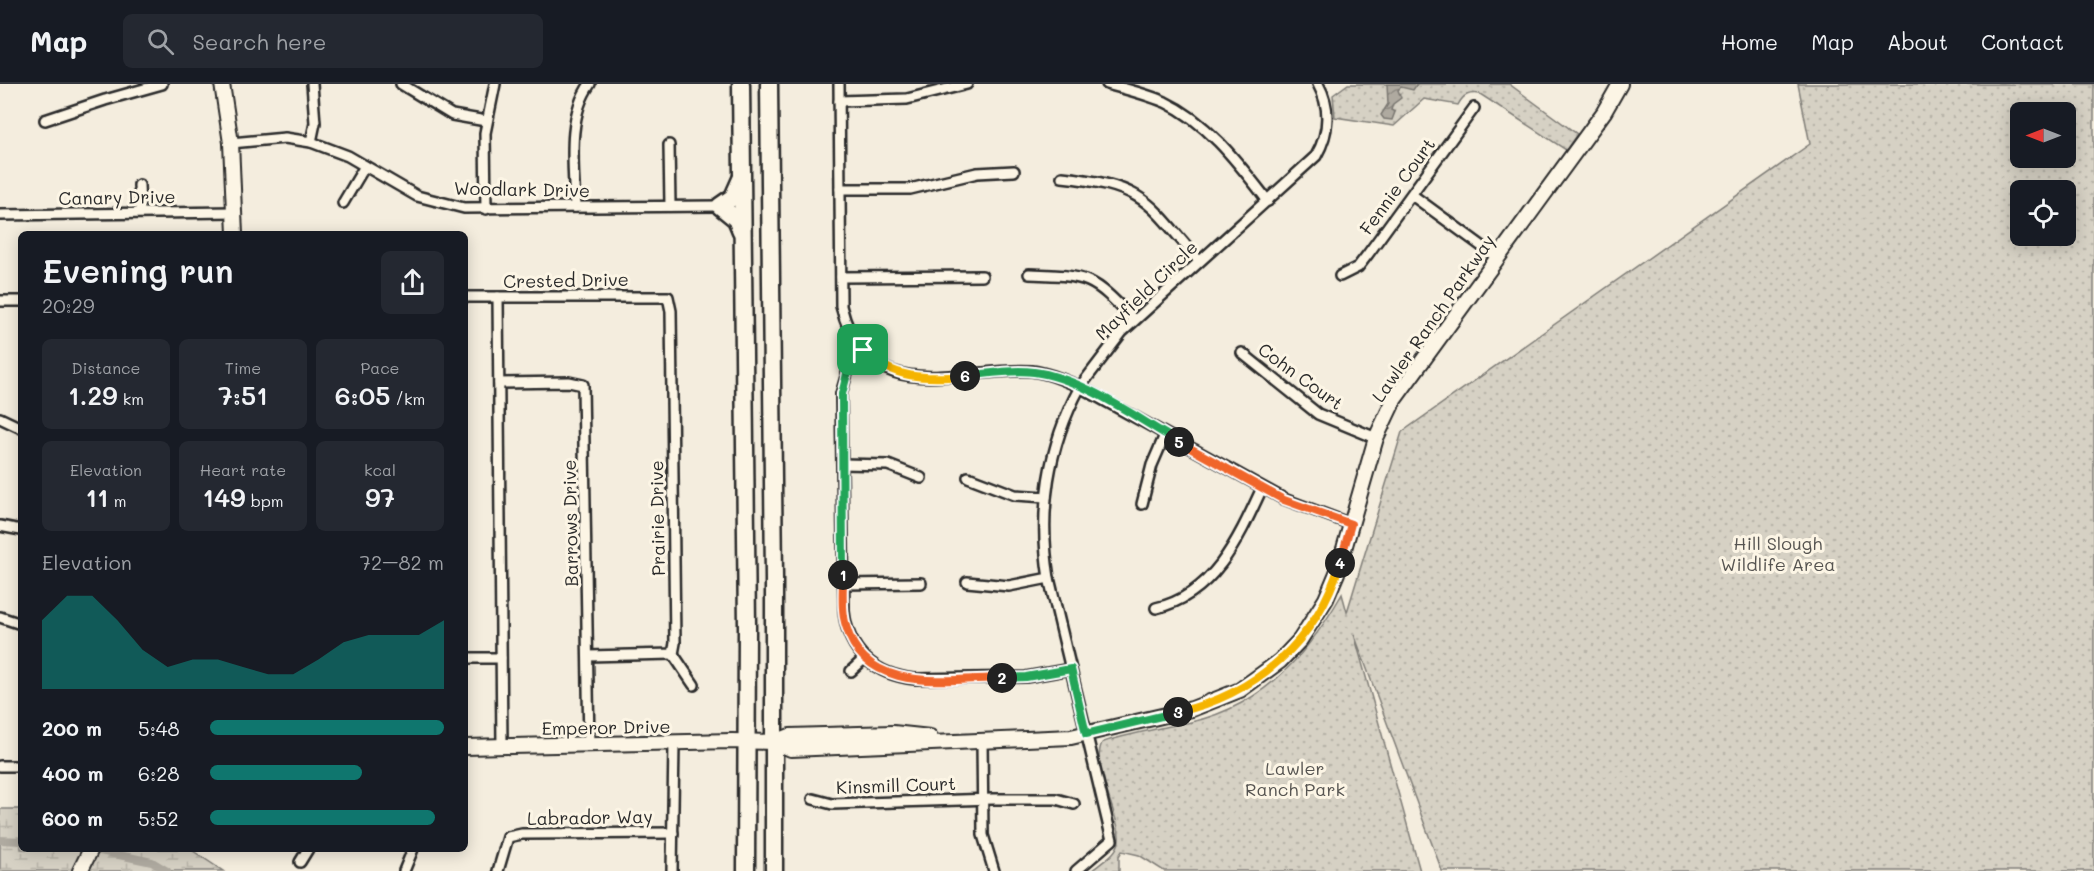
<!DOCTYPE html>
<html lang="en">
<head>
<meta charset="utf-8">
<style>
	:root { --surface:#171b24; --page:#242831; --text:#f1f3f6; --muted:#9ea1a6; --line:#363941; --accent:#0f766e }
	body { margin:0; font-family:Mali,sans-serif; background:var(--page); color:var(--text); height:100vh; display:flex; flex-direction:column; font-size:22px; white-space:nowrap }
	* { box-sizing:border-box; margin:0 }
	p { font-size:20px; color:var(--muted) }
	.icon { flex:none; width:33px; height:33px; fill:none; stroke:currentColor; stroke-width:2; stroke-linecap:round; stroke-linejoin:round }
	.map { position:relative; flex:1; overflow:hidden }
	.drawer { position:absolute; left:18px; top:147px; width:450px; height:621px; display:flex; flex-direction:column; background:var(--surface); border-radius:9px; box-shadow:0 3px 15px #0003 }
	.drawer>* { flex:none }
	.needle { width:39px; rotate:270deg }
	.tools { position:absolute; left:2010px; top:18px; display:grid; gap:12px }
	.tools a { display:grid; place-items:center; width:66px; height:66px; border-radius:9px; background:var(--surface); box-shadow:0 3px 15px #0003; font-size:30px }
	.pin { position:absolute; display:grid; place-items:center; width:51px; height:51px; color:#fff; margin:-26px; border-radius:12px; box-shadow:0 3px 9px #0006 }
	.km { position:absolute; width:30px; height:30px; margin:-15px; border-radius:50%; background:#222; color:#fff; font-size:16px; line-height:30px; text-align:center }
	.round { display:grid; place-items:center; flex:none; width:63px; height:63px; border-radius:9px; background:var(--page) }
	.overview { display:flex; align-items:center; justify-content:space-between; height:102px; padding:0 24px }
	h1 { font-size:33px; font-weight:600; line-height:45px }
	.metrics { display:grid; grid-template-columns:repeat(3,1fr); gap:9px; height:102px; padding:6px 24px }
	.metrics div { display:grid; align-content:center; border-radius:9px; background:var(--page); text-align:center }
	.metrics b { font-size:26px; font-weight:600 }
	.metrics small { font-size:16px; font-weight:400 }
	.metrics p { font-size:16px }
	.chart { height:168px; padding:12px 24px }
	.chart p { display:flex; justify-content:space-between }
	.chart svg { width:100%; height:108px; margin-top:6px; fill:var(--accent); opacity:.7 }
	ul { padding:0 24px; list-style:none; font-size:20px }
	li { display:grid; grid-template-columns:96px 72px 1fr; align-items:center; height:45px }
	li i { height:15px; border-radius:8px; background:var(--accent) }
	header { display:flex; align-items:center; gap:36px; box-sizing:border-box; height:84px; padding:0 30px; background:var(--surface); border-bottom:2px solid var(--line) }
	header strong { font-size:28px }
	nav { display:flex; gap:33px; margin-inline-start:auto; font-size:21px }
	.search { width:420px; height:54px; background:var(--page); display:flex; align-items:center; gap:15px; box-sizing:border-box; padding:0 21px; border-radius:9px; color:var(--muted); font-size:22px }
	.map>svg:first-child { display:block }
	.wetland { fill:url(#wetland-marsh); stroke:#807e78; stroke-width:1.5 }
	.park { fill:url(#park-dots); stroke:#807e78; stroke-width:1.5; fill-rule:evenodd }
	.water { fill:url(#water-waves); stroke:#7a7771; stroke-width:1.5 }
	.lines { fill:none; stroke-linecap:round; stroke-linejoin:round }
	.canal { stroke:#afaaa0; stroke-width:8 }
	.street-casing { stroke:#2b2b2b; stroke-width:14 }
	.secondary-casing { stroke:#2b2b2b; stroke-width:18 }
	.highway-casing { stroke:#2b2b2b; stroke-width:21 }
	.street { stroke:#fcf5e5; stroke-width:9 }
	.secondary { stroke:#fcf5e5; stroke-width:14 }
	.highway { stroke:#fcf5e5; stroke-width:16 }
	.split-1-casing { stroke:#fff; stroke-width:12 }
	.split-2-casing { stroke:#fff; stroke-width:12 }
	.split-3-casing { stroke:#fff; stroke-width:12 }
	.split-4-casing { stroke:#fff; stroke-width:12 }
	.split-5-casing { stroke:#fff; stroke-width:12 }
	.split-6-casing { stroke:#fff; stroke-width:12 }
	.split-7-casing { stroke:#fff; stroke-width:12 }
	.split-1 { stroke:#22a559; stroke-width:8 }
	.split-2 { stroke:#f0652b; stroke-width:8 }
	.split-3 { stroke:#22a559; stroke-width:8 }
	.split-4 { stroke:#f5b400; stroke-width:8 }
	.split-5 { stroke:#f0652b; stroke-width:8 }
	.split-6 { stroke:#22a559; stroke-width:8 }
	.split-7 { stroke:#f5b400; stroke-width:8 }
	.labels { text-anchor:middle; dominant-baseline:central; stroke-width:6; stroke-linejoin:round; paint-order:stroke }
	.street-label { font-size:18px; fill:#2b2b2b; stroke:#fcf5e5 }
	.park-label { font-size:18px; fill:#565451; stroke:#fcf5e5 }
</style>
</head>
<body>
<header>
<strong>Map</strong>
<div class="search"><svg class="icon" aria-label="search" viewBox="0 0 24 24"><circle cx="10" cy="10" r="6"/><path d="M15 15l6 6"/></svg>Search here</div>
<nav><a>Home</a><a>Map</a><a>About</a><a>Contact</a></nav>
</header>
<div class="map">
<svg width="2094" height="787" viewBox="0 0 2094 787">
	<defs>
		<pattern id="wetland-marsh" width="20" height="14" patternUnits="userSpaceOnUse" patternTransform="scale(1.5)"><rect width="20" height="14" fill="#d6d1c4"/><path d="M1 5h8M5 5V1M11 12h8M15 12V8" fill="none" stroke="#b8b4a9"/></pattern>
		<pattern id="park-dots" width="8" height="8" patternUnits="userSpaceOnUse" patternTransform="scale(1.5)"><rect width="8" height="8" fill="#d6d1c4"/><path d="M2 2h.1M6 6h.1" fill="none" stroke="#b8b4a9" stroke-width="1.8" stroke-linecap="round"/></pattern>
		<pattern id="water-waves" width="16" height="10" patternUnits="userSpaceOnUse" patternTransform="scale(1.5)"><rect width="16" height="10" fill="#afaaa0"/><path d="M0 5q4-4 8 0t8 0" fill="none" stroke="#8f8b83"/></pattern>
	</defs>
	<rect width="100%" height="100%" fill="#f4edde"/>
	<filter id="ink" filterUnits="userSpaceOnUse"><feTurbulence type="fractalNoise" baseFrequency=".0167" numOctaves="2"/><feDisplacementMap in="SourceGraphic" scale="12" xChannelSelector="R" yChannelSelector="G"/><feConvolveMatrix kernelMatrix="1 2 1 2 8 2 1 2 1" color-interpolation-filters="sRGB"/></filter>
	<g filter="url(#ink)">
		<polygon class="wetland" points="0,725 21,725 21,765 190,765 223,787 0,787"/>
		<g class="park">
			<path d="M1348,0H1509L1577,50L1566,66L1480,10C1469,8 1463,11 1458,21L1424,15L1394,42L1335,33L1333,11Z"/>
			<path d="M1798,0H2094V787H1442L1354,550L1420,787H1164L1139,771L1122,767L1119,772V787H1091C1099,780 1114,772 1118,761C1126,740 1089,684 1102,659C1108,655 1164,643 1176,641C1257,628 1303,578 1342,510L1347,528L1402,348L1810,60ZM2066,28V74H2020V28ZM2066,106V152H2020V106Z"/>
		</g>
		<polygon class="water" points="1387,0 1417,0 1413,6 1401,3 1398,6 1401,14 1393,20 1391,26 1395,28 1392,36 1384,35 1381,31 1388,20"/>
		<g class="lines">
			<g class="canal">
				<polyline points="0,756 21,757"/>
				<polyline points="91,765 152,778 167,787"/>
			</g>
			<defs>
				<g id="street">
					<polyline points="401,0 452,31 486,37"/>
					<path d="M839,0L841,222C867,328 959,282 1032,287C1049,289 1065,296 1080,303L1122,248L1316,72C1329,49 1331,24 1318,0"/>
					<path d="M1107,0C1126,5 1146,10 1165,18C1208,38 1239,80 1268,117"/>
					<polyline points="839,17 907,15 967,0"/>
					<polyline points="45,36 105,16 162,0"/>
					<polyline points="311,58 315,39 312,0"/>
					<polyline points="231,59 285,54 311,58 348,72 417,112 464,124 720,122"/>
					<polyline points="669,61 670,122"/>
					<path d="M1062,93C1145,102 1148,117 1199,177"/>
					<polyline points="139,101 140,128"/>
					<polyline points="840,105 910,105 977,89 1014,87"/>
					<polyline points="1412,111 1498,174"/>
					<polyline points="343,119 365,82"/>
					<path d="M575,123C574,85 566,33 590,0"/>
					<polyline points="486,125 485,49 495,0"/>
					<polyline points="0,131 235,128"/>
					<path d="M1029,190C1091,192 1091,192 1134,236"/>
					<polyline points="1340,192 1358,183 1368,170 1474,24"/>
					<polyline points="841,193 982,192"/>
					<polyline points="465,213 668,213 671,227 675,559 673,570 588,572"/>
					<polyline points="498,213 502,662"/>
					<polyline points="0,217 21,217"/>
					<path d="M863,266L848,286L841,310L844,527C848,568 875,591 915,595L1026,593L1071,585"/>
					<polyline points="1242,269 1318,330 1376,354"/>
					<polyline points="499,299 569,298 583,301 589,662"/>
					<polyline points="0,334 21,344"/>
					<polyline points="842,380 888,381 921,394"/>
					<polyline points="968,393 1015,411 1046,413"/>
					<polyline points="1142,420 1152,381 1165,351"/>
					<polyline points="0,442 21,446"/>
					<polyline points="967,498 1009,502 1049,494"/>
					<polyline points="843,500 921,499"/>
					<path d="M1156,524C1214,511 1239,454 1262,404"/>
					<polyline points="0,533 21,540"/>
					<polyline points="673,570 694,601"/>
					<polyline points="465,574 501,574"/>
					<polyline points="851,587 864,575"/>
					<polyline points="982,656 983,751 994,787"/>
					<polyline points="0,682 21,682"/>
					<polyline points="813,715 832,720 993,715 1056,715 1074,720"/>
					<polyline points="300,778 308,765"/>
					<polyline points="404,787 413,765"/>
					<polyline points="498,787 508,753 522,750 673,749"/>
					<polyline points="672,787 674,660"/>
					<path d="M1076,787L1112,756L1049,494C1038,428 1048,362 1080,303L1284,415L1351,440"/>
				</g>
				<g id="secondary">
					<polyline points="222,0 231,59 235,150"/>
					<polyline points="775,658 790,652 893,649 930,653"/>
					<polyline points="465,663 732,657 775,658 791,665 1071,653 1192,625 1240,606 1280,577 1300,556 1326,515 1337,489 1376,354 1394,316 1604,28 1620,0"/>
					<polyline points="80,787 91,765"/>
				</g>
				<g id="highway">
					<polyline points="741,0 747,542 746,787"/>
					<polyline points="769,0 774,495 774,787"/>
					<polyline points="741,147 736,135 720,122 733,113 741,95"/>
				</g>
			</defs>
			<use href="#street" class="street-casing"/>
			<use href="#secondary" class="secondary-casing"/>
			<use href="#highway" class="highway-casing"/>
			<use href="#street" class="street"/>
			<use href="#secondary" class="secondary"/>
			<use href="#highway" class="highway"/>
		</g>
	</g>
	<g class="lines" filter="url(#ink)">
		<defs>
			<polyline id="split-1" points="843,491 842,310 848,286 863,266"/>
			<path id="split-2" d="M843,491C843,508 841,526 846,542C865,611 947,595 1002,594"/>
			<polyline id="split-3" points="1002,594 1026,593 1071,585 1086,650 1178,628"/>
			<path id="split-4" d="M1178,628C1256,610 1317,557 1340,479"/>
			<polyline id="split-5" points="1179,358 1284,416 1351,440 1340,479"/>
			<path id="split-6" d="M965,292C987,290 1012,285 1034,288C1083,294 1136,334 1179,358"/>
			<path id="split-7" d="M863,266C893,296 926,295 965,292"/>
		</defs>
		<use href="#split-1" class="split-1-casing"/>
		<use href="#split-2" class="split-2-casing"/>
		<use href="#split-3" class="split-3-casing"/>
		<use href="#split-4" class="split-4-casing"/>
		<use href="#split-5" class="split-5-casing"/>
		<use href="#split-6" class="split-6-casing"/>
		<use href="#split-7" class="split-7-casing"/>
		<use href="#split-1" class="split-1"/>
		<use href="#split-2" class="split-2"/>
		<use href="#split-3" class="split-3"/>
		<use href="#split-4" class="split-4"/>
		<use href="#split-5" class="split-5"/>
		<use href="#split-6" class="split-6"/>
		<use href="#split-7" class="split-7"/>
	</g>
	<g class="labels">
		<g class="street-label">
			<text transform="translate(1397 102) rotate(-54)">Fennie Court</text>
			<text transform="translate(522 105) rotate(1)">Woodlark Drive</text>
			<text transform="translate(117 113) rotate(-1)">Canary Drive</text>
			<text transform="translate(566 196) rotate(-1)">Crested Drive</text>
			<text transform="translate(1146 206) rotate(-44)">Mayfield Circle</text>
			<text transform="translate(1433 234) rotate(-55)">Lawler Ranch Parkway</text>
			<text transform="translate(1301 292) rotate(36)">Cohn Court</text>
			<text transform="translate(657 434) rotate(-91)">Prairie Drive</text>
			<text transform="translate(570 439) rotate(-91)">Barrows Drive</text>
			<text transform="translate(606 643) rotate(-1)">Emperor Drive</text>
			<text transform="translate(896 701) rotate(-2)">Kinsmill Court</text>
			<text transform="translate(590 733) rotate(-1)">Labrador Way</text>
		</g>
		<g class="park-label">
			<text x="1778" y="459">Hill Slough<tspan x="1778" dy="21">Wildlife Area</tspan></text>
			<text x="1295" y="684">Lawler<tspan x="1295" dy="21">Ranch Park</tspan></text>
		</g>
	</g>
</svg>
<div class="tools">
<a><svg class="needle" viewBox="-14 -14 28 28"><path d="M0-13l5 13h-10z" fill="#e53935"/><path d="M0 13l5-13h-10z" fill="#9ea1a6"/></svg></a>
<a><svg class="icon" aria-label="locate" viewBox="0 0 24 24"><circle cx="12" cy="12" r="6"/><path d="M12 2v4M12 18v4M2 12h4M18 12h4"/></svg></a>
</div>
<div class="pin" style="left:863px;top:266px;background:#1e9e55"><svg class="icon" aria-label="arrive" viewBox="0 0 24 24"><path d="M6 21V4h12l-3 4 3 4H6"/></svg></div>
<b class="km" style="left:843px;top:491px">1</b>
<b class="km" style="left:1002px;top:594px">2</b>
<b class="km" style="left:1178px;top:628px">3</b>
<b class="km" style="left:1340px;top:479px">4</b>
<b class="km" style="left:1179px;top:358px">5</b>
<b class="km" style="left:965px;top:292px">6</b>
<section class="drawer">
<div class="overview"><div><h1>Evening run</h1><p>20:29</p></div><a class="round"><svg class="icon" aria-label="share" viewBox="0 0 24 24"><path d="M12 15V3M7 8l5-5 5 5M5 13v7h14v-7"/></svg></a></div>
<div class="metrics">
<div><p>Distance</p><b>1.29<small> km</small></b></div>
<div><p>Time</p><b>7:51</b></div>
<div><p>Pace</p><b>6:05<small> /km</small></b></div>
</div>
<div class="metrics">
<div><p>Elevation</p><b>11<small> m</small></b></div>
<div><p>Heart rate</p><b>149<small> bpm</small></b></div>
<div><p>kcal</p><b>97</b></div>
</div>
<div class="chart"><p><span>Elevation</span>72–82 m</p>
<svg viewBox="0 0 160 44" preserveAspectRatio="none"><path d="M0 44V16L10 6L20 6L30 16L40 28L50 35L60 32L70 32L80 35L90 38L100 38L110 32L120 25L130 22L140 22L150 22L160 16V44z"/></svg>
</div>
<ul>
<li><b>200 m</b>5:48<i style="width:100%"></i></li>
<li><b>400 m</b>6:28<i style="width:65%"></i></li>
<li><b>600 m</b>5:52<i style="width:96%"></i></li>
</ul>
</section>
</div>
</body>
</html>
